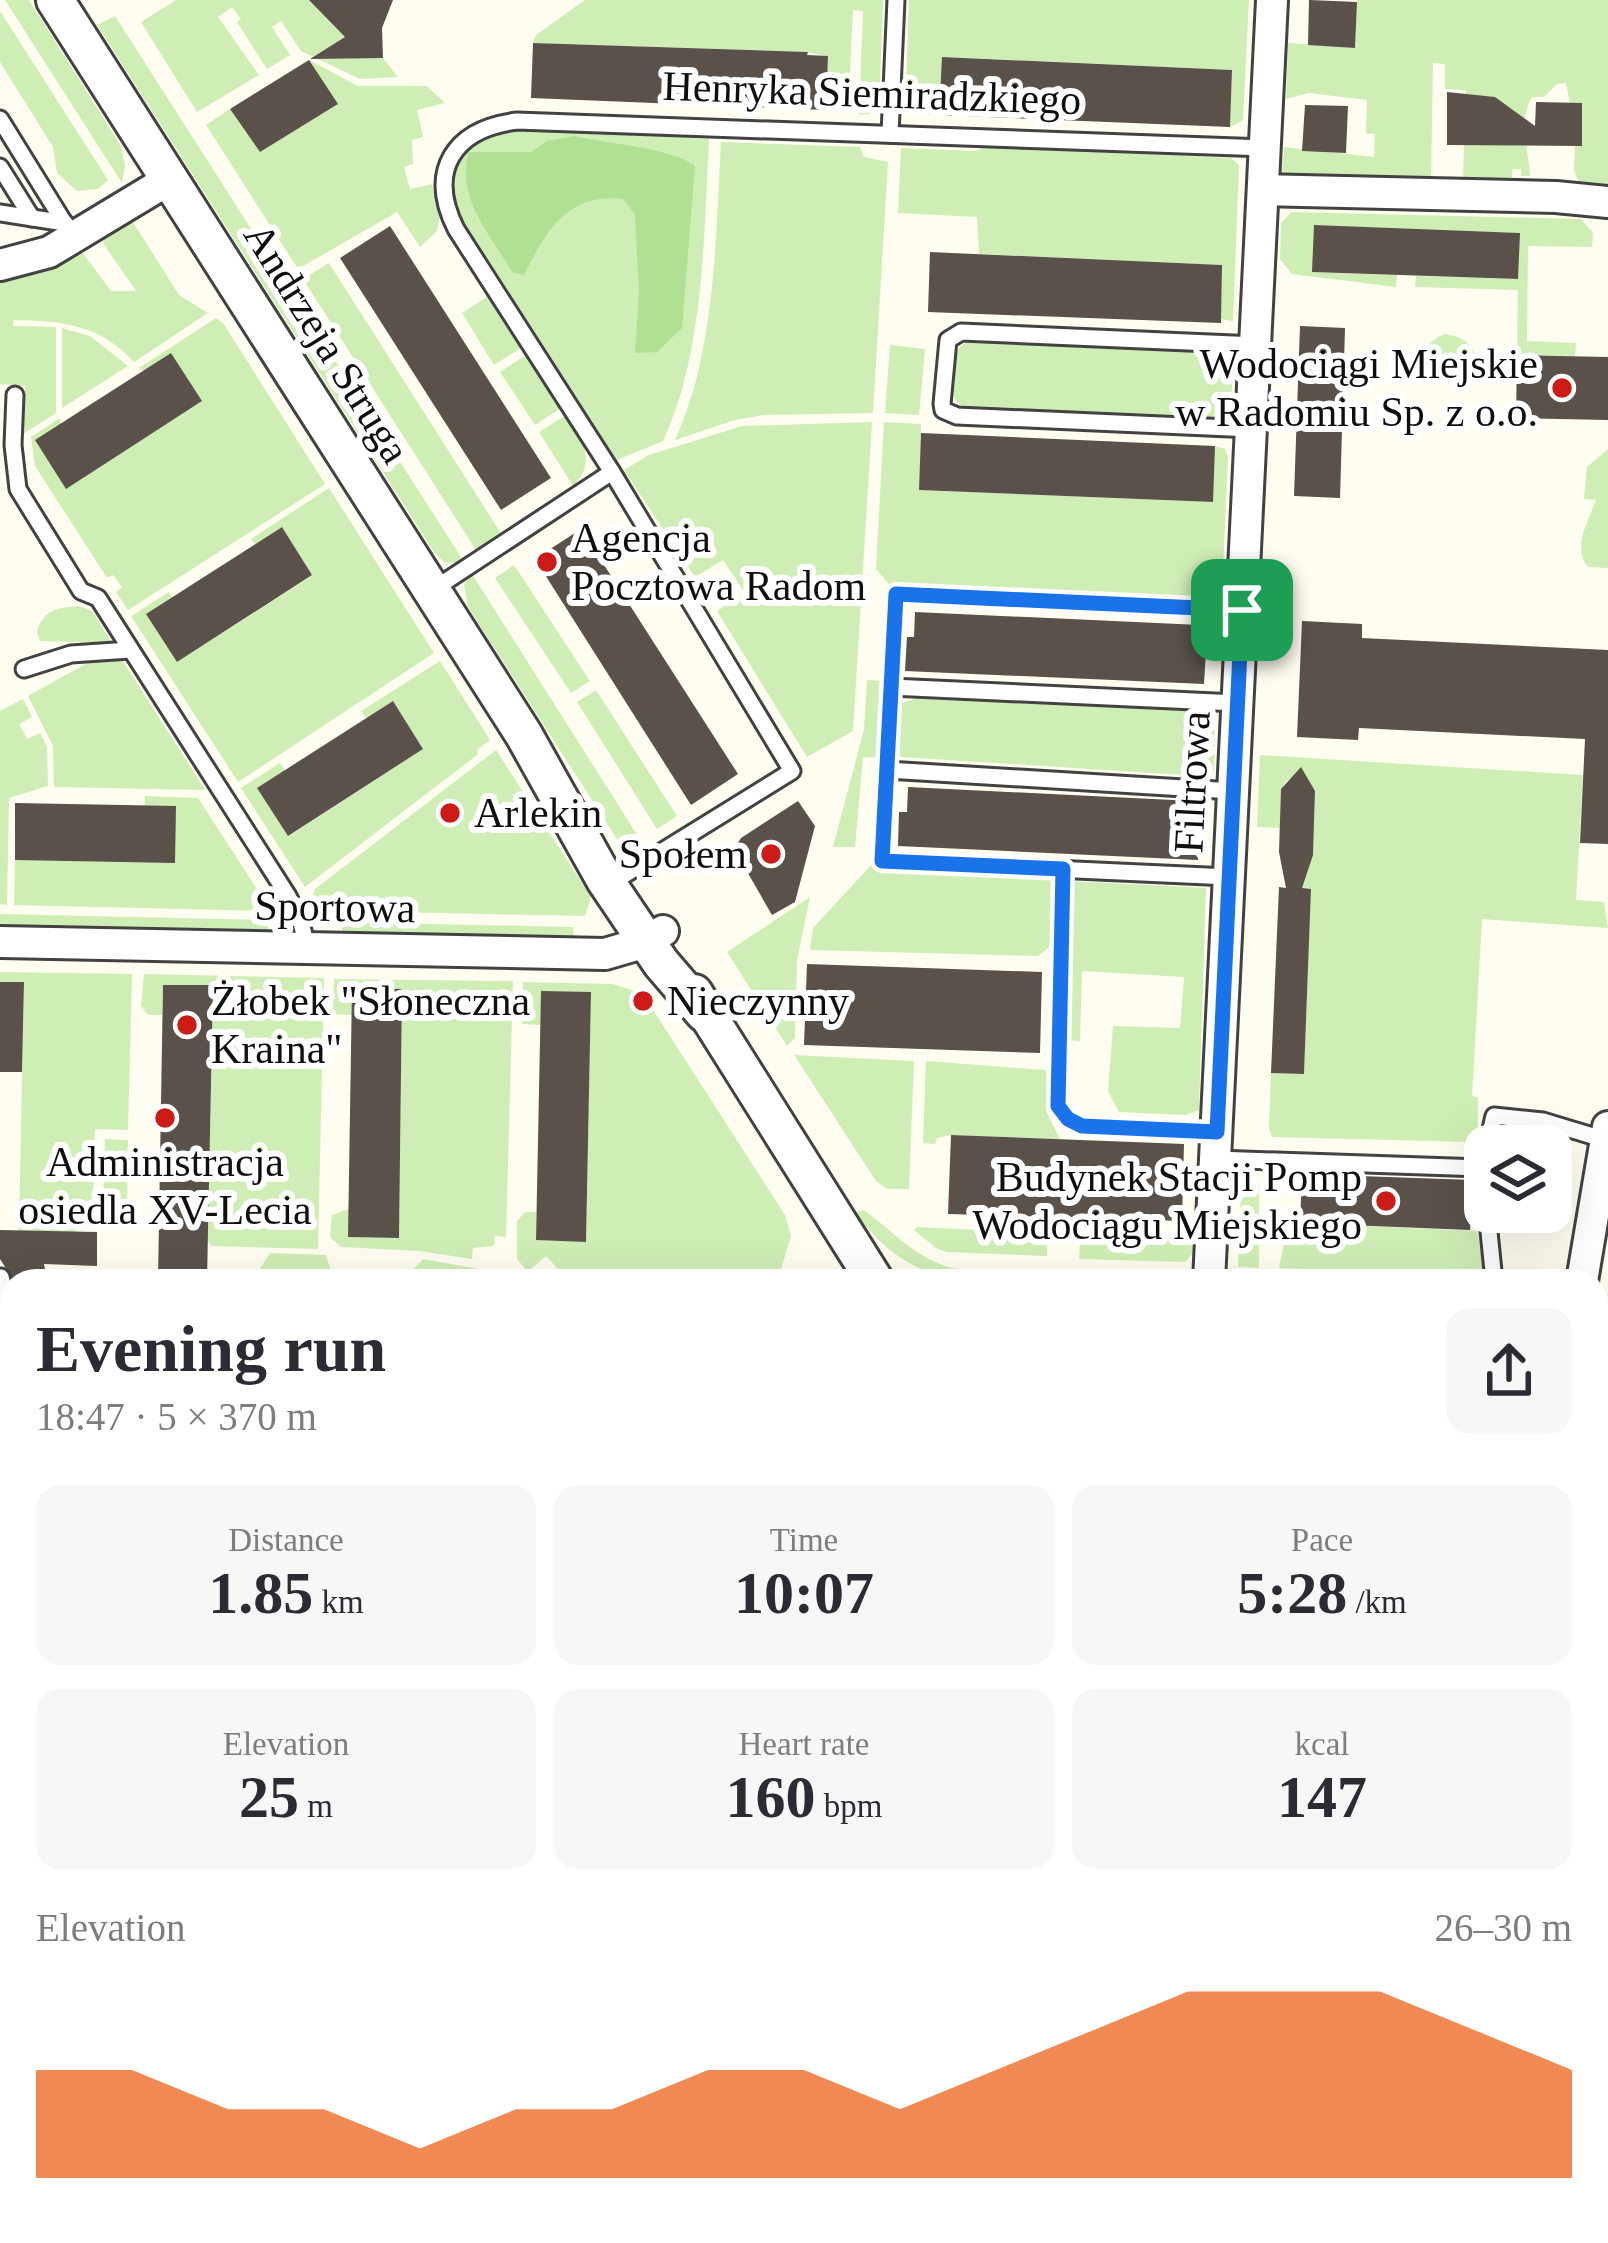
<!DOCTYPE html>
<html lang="en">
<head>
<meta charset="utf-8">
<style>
	:root { --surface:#fff; --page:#f7f7f7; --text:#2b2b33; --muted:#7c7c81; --accent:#ea580c }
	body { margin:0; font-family:"Times New Roman",serif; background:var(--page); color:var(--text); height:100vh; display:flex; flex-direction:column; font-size:45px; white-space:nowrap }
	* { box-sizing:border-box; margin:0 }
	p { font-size:39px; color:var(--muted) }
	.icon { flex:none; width:66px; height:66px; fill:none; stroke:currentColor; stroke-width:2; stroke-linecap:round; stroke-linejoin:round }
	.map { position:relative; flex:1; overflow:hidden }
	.side { position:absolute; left:0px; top:1269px; width:1608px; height:975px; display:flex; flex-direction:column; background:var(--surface); border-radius:36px 36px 0 0; box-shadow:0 12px 48px #0002 }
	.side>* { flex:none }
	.tools { position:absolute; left:1464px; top:1125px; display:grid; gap:24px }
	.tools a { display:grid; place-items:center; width:108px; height:108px; border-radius:24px; background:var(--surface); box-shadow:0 12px 48px #0002; font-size:60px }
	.pin { position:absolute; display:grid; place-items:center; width:102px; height:102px; color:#fff; margin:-51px; border-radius:24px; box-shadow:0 6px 18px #0006 }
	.round { display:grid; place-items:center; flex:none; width:126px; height:126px; border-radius:24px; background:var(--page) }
	.summary { display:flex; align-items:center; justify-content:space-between; height:204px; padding:0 36px }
	h1 { font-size:66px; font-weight:700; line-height:90px }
	.stats { display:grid; grid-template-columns:repeat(3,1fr); gap:18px; height:204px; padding:12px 36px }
	.stats div { display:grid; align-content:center; border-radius:24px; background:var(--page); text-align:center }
	.stats b { font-size:60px; font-weight:700 }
	.stats small { font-size:33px; font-weight:400 }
	.stats p { font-size:33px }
	.chart { height:336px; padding:24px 36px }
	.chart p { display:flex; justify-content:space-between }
	.chart svg { width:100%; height:216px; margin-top:12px; fill:var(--accent); opacity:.7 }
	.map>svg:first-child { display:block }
	.green { fill:#cfeeb5 }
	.forest { fill:#b1e093 }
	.building { fill:#59514a }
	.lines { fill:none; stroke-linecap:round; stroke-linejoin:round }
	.service-casing { stroke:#424242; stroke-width:21 }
	.minor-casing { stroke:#424242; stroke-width:36 }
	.tertiary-casing { stroke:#424242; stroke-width:42 }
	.service { stroke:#fff; stroke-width:15 }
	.minor { stroke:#fff; stroke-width:30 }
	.tertiary { stroke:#fff; stroke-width:36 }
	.route-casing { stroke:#fff; stroke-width:24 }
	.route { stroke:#1a73e8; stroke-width:15 }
	.poi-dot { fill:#cd1b18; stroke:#fff; stroke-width:4.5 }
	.labels { text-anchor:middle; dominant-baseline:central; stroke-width:12; stroke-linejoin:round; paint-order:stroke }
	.street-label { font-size:42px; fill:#0f0f0f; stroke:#fff }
	.poi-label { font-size:42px; fill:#0f0f0f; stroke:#fff; text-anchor:start }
</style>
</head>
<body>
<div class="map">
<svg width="1608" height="2243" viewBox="0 0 1608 2243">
	<rect width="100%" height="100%" fill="#fffdf0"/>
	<g class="green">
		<polygon points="5,0 29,0 121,146 125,166 122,183"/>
		<polygon points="176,0 315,0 319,10 342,34 351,25 352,58 383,58 398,77 360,79 301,51 281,21 272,27 290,55 267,69 237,22 241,19 232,7 218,17 259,75 197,112 141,22"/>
		<polygon points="585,0 883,0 879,112 859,115 863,11 853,10 848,112 826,110 828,57 807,52 533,43 536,35"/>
		<polygon points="909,0 1249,0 1243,120 1230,127 1232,70 943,57 939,115 905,113"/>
		<path d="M1357,0H1608V186L1580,184L1574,171L1575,146L1581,145L1582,104L1570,103L1566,83L1557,84L1544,97H1532C1517,123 1529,149 1530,176H1521V169H1513L1511,181L1463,180L1464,145H1493L1499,102L1487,96L1466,99V90L1445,89V64L1433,63L1431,179L1282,174L1284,147L1374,157L1375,134L1366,133L1367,100L1309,93L1286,99L1288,43L1355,48Z"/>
		<polygon points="0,11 108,180 98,189 77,191 57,173 53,147 0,62"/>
		<polygon points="115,16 461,557 459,563 444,562 434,552 97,25"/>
		<polygon points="309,60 358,86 427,86 445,103 417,110 423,137 412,140 413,164 404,167 410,189 432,184 440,215 437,231 420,247 397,212 298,269 206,125 230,109 260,152 337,105"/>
		<path d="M525,128L709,139C704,235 704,354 663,441L617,460L450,200C450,156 479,128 525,128Z"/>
		<path d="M721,142L860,147L864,157L888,162L873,413L764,415L735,420L675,440C715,355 716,236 721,142Z"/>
		<polygon points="987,147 1231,158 1239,165 1233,321 1221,319 1222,265 979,254 977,217 898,213 901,148 976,151"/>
		<polygon points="1291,212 1581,219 1593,233 1592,247 1528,246 1527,341 1576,343 1575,356 1517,355 1518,290 1415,287 1416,276 1518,279 1519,233 1314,226 1313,272 1397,275 1396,287 1292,274 1280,259 1281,223"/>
		<path d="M131,219L179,295L208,313L134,362C99,324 62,321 13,320V326L56,327V413L23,434L25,386L0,384V277L31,274L82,252L111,291H136L103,243L105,236Z"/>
		<polygon points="329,263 502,535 476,550 303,279"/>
		<polygon points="488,296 521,348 494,365 462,313"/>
		<polygon points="216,318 223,323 325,484 128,610 116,592 122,587 113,575 107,578 35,466 31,437 60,418 66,488 201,402 139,368"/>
		<polygon points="62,328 90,336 128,366 62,408"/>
		<path d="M1446,334C1468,337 1482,353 1474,375L1426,373L1422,367C1424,350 1428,339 1446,334Z"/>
		<path d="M970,341L1221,350L1233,355L1231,412L1220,417L966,409C941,394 943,352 970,341Z"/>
		<polygon points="890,345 925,349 919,415 885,413"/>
		<polygon points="526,355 561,408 535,425 500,372"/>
		<path d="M566,415C582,439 598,462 573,486L539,432Z"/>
		<polygon points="872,422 853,731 807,757 717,611 745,593 723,560 695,577 624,470 649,455 742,426"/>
		<polygon points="884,422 921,424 920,490 1212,502 1215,446 1225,449 1228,456 1222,594 1207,598 889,584 876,569"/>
		<path d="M1608,449V568L1588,567C1572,547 1588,522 1596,500L1584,499L1587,467Z"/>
		<polygon points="329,488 434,653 238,782 131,616 169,592 172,597 147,614 177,662 312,576 282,527 255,544 251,539"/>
		<polygon points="514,565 590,681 571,693 495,578"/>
		<polygon points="472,574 648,852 634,857 624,850 468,607 464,585"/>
		<path d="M79,606L92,611L112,643L40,641L37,632C42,610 59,607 79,606Z"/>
		<polygon points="96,658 121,658 205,790 54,787 53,746 28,696"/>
		<polygon points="440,661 490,740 478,749 477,755 305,887 241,788 280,763 285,770 289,836 423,749 393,701 366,718 361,711"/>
		<polygon points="867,680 883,681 880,758 863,757 855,847 833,847 864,729"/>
		<polygon points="596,690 677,816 657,829 577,702"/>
		<polygon points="23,699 32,717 19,724 27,739 40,733 47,747 48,786 9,798 7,905 0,904 0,711"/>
		<path d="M915,699L1215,711L1214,772L1199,776L901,757C892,743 892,719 899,704Z"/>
		<polygon points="496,750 591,897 585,916 342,911 319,907 312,897 315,889"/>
		<polygon points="1260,755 1583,775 1576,900 1604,902 1608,928 1482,919 1472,1096 1478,1098 1478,1130 1469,1142 1272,1137 1269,1128 1271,1073 1304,1074 1311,889 1297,888 1313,855 1315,791 1303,776 1287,780 1281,789 1280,828 1257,827"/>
		<polygon points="145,796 198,798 266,903 263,911 14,905 15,860 145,805"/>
		<polygon points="873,863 888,869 1053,877 1053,944 1038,956 810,950 813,928"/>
		<polygon points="1071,881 1206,888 1199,1110 1186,1115 1119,1112 1108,1091 1113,1026 1180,1028 1184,977 1082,971 1080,1041 1067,1040"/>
		<polygon points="810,897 797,960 795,1038 787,1046 727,952"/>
		<polygon points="0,914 268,920 268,931 0,925"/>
		<polygon points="342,922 573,927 574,937 342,933"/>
		<polygon points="0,972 132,974 128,1130 95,1129 93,1202 76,1202 76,1232 19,1231 24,983 0,982"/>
		<polygon points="144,974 324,978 318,1249 211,1246 208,1241 158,1234 208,1234 213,986 163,985 162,1015 148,1015 141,1006"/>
		<polygon points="334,979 513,981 506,1237 495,1236 494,1246 473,1248 472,1259 419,1251 341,1247 330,1237 332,1215 349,1209 349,1237 399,1238 402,990 353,988 352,1015 333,1014"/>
		<polygon points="523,982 612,984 643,993 637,998 643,1008 650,1005 785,1215 791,1236 781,1269 750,1281 569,1281 546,1256 528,1272 517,1259 517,1221 525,1212 536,1212 536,1240 586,1241 591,993 540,1025 522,1024"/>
		<polygon points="794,1055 914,1061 909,1189 887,1189 876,1181"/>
		<polygon points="926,1061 1046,1070 1047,1113 1060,1139 951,1135 937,1138 935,1144 923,1143"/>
		<polygon points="105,1139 128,1140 127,1210 103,1203"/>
		<polygon points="1241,1187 1259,1188 1259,1268 1238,1267"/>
		<path d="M864,1210C899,1236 924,1268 971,1271L976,1281C923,1279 885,1254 855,1212Z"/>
		<polygon points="1300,1223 1477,1231 1485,1278 1279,1268 1288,1225"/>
		<polygon points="917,1227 1047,1233 1047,1256 947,1252 936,1248 914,1230"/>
		<polygon points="1080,1236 1187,1239 1193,1240 1194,1252 1185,1262 1079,1259"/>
		<polygon points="270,1253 326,1255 334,1281 252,1281"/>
		<polygon points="423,1259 512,1275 513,1277 504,1281 416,1281 407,1276"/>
		<polygon points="6,1325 12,1349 12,1538 0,1540 0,1390 5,1389"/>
		<polygon points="1608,1923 1608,1949 1599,1950 1601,1998 1608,1998 1608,2095 1602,2095 1596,2089 1596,1929"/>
		<polygon points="12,1970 12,2143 0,2148 0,1976"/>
		<polygon points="12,2217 12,2232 188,2232 192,2243 0,2243 0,2222"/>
		<polygon points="326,2232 378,2232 381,2238 390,2232 577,2232 580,2240 594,2236 604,2243 331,2243"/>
	</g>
	<path class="forest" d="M574,136C607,144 670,147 695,166L682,328L657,352L635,353L639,292L635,214L623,199C568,192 545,232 524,275L512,272C490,234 455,197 469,152H531L547,141Z"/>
	<g class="building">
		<polygon points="309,0 393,0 382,28 383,58 310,59 345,37"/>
		<polygon points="1309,0 1357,2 1355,48 1308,45"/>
		<polygon points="533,43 808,52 807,55 828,56 826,110 531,98"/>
		<polygon points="942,57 1232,70 1230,127 939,115"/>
		<polygon points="309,60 338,104 260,152 230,109"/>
		<polygon points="1447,92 1495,97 1535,126 1536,102 1582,103 1582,146 1447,145"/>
		<polygon points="1305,105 1348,106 1346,153 1302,151"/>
		<polygon points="1314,225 1520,233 1518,279 1312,272"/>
		<polygon points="390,226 551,478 501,510 340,258"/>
		<polygon points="930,252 1222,265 1221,323 928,312"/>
		<polygon points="1300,326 1345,328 1340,498 1294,496"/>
		<polygon points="171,353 202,401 66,489 35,440"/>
		<polygon points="1517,355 1608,357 1608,420 1516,418"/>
		<polygon points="921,433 1215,446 1213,502 919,490"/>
		<polygon points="282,527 312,575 177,662 146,614"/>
		<polygon points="581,529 738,774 691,805 535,559"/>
		<polygon points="915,612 1200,625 1199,650 1206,651 1204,684 905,671 907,637 914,637"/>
		<polygon points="1302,621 1362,624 1362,638 1608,650 1608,844 1580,843 1585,739 1359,728 1358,740 1297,737"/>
		<polygon points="393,701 423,749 288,836 257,788"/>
		<polygon points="1301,767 1315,791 1313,855 1302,888 1311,889 1304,1074 1271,1073 1279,887 1286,888 1279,852 1281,789"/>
		<polygon points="908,787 1193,801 1192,825 1199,825 1198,860 898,846 899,812 907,812"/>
		<polygon points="798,801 815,826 795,902 772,915 734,849 741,838"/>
		<polygon points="15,803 176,806 175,863 15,860"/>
		<polygon points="807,964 1042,972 1040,1053 804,1045"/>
		<polygon points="0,982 24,982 22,1072 0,1072"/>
		<polygon points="163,985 213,985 207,1281 158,1281"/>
		<polygon points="352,988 402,989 399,1238 348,1237"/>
		<polygon points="541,991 591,992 586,1242 536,1240"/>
		<polygon points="951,1135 1184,1144 1182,1221 948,1214"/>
		<polygon points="1302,1174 1473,1180 1470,1230 1300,1223"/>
		<polygon points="0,1230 97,1232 97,1266 44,1264 47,1281 14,1281 0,1259"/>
	</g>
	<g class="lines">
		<defs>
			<g id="service">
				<polyline points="0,119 73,237"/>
				<polyline points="890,134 896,0"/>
				<polyline points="0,167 32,218"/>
				<polyline points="0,213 65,223"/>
				<polyline points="15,395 13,445 18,489 81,591 98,598 288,896 301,922 307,948"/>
				<polyline points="1252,429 957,416 943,410 942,404 948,340 961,332 1256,345"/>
				<polyline points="434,589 612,472"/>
				<polyline points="24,669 71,654 130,650"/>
				<polyline points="891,687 1237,703"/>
				<polyline points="887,770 1233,791"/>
				<polyline points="1063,869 1059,1105 1068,1119 1082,1126 1217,1131"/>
				<polyline points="1229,877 882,861 883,851 896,594 1242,609"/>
				<path d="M611,883L792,771L612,472L456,229C427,171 453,129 517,121L1265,148"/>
				<polyline points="1487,1146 1494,1116 1543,1121 1606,1140"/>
				<polyline points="1484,1158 1485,1197"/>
				<polyline points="1216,1159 1482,1168"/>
				<polyline points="1487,1212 1494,1281"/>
				<polyline points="1,1277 12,1319"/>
				<polyline points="1596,1899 1608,1898"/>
				<polyline points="1596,2108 1608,2107"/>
			</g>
			<g id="minor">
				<polyline points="1263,190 1556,197 1608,202"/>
				<polyline points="0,265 49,252 170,179"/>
				<polyline points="0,942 605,954 646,942 663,931"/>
				<polyline points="1209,1281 1272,0"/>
				<polyline points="1582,1281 1608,1127"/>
				<polyline points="301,2232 306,2243"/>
				<polyline points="774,2232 777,2243"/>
			</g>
			<g id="tertiary">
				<polyline points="55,0 524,735 605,880 661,963 704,1013"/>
				<polyline points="694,993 875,1281"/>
				<polyline points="1596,1339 1608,1340"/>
				<polyline points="0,1735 12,1728"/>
				<polyline points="1466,2232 1473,2243"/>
				<polyline points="1499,2232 1506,2243"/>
			</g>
		</defs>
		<use href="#service" class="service-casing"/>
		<use href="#minor" class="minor-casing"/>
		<use href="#tertiary" class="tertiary-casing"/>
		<use href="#service" class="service"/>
		<use href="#minor" class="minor"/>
		<use href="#tertiary" class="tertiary"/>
	</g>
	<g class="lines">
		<defs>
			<polygon id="route" points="896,594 1242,610 1217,1132 1082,1126 1068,1119 1058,1106 1063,869 882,861"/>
		</defs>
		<use href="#route" class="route-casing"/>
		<use href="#route" class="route"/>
	</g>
	<g class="poi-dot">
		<circle cx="1562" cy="388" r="12"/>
		<circle cx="547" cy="562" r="12"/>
		<circle cx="450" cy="813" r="12"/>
		<circle cx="771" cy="854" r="12"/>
		<circle cx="643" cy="1001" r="12"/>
		<circle cx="187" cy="1025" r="12"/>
		<circle cx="165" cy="1118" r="12"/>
		<circle cx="1386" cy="1201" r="12"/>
	</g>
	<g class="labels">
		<g class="street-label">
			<text transform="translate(872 93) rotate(2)">Henryka Siemiradzkiego</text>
			<text transform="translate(327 343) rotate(58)">Andrzeja Struga</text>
			<text transform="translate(1192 782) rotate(-87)">Filtrowa</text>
			<text transform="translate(335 907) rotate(1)">Sportowa</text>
		</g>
		<g class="poi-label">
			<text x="1538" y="364" text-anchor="end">Wodociągi Miejskie<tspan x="1538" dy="48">w Radomiu Sp. z o.o.</tspan></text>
			<text x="571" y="538">Agencja<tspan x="571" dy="48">Pocztowa Radom</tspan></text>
			<text x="474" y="813">Arlekin</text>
			<text x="747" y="854" text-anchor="end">Społem</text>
			<text x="211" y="1001">Żłobek "Słoneczna<tspan x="211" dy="48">Kraina"</tspan></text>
			<text x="667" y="1001">Nieczynny</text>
			<text x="165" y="1162" text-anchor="middle">Administracja<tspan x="165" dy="48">osiedla XV-Lecia</tspan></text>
			<text x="1362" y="1177" text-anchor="end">Budynek Stacji Pomp<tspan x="1362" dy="48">Wodociągu Miejskiego</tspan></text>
		</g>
	</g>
</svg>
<div class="tools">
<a><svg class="icon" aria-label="layers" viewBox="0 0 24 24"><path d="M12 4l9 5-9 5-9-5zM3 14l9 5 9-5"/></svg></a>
</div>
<div class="pin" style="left:1242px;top:610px;background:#1e9e55"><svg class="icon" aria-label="arrive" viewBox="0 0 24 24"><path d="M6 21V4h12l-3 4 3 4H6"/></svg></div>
<section class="side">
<div class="summary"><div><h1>Evening run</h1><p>18:47 · 5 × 370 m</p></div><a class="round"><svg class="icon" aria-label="share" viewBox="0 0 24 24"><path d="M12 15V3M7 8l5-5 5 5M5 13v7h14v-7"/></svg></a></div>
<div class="stats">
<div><p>Distance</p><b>1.85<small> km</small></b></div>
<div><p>Time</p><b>10:07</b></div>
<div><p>Pace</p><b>5:28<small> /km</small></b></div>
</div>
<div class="stats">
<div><p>Elevation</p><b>25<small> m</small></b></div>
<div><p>Heart rate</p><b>160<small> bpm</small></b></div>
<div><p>kcal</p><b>147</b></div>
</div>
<div class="chart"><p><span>Elevation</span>26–30 m</p>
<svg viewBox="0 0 160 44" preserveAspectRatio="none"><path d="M0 44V22L10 22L20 30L30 30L40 38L50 30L60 30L70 22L80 22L90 30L100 22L110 14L120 6L130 6L140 6L150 14L160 22V44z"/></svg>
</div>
</section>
</div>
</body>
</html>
